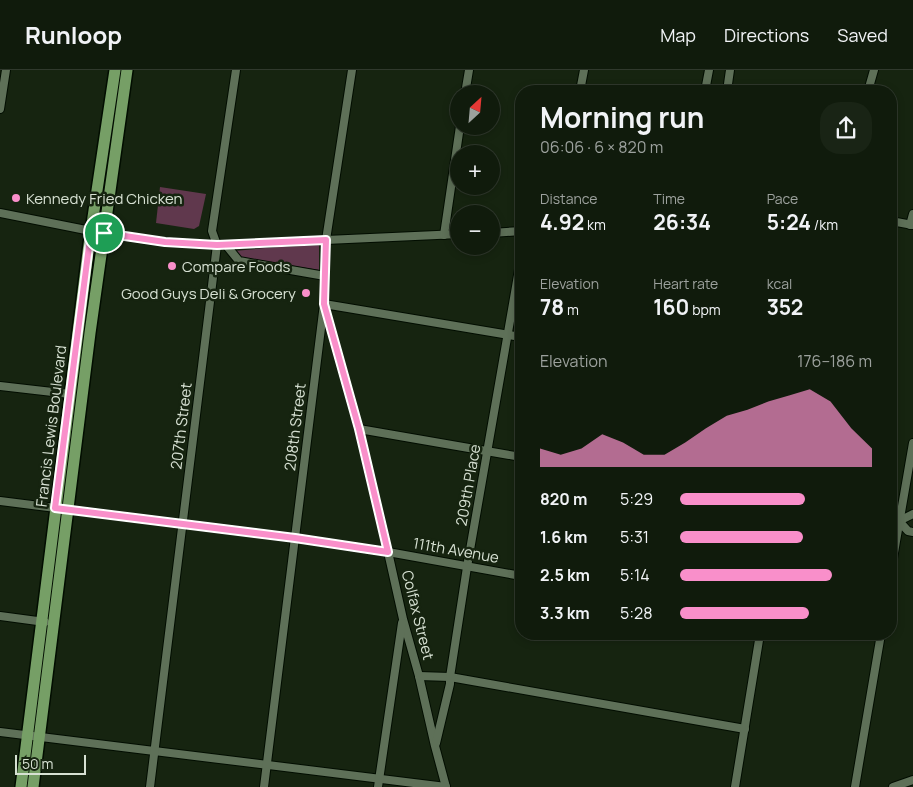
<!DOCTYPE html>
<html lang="en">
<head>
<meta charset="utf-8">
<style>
	:root { --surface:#101b0c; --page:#192415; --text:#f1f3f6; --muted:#9ca19d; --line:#30392d; --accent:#f98fca }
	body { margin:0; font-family:Manrope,sans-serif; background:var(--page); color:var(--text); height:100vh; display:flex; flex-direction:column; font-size:19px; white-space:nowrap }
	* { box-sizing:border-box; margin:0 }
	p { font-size:16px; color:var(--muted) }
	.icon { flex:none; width:28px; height:28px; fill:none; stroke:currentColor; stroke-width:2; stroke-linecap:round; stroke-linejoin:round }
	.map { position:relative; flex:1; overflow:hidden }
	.side { position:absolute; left:515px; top:15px; width:382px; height:555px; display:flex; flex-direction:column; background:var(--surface); border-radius:20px; box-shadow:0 2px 8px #0003,0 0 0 1px var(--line) }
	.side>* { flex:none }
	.needle { width:32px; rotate:26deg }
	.fabs { position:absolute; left:450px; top:15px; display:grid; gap:10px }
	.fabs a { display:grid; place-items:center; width:50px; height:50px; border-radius:50%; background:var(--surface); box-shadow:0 2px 8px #0003,0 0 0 1px var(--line); font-size:25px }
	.scale { position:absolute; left:15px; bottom:12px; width:71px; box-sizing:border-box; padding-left:5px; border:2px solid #d7e1d3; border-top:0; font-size:14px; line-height:18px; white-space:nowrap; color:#d7e1d3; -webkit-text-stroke:4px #162410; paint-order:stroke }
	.pin { position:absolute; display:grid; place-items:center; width:42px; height:42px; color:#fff; margin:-21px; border:2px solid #fff; border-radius:50%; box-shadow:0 1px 5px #0007 }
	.round { display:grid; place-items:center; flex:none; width:52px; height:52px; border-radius:20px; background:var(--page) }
	.head { display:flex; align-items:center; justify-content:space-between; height:85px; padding:0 25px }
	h1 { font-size:28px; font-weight:700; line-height:38px }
	.figures { display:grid; grid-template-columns:repeat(3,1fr); gap:8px; height:85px; padding:5px 25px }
	.figures div { display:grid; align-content:center }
	.figures b { font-size:21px; font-weight:700 }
	.figures small { font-size:14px; font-weight:400 }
	.figures p { font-size:14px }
	.chart { height:140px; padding:10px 25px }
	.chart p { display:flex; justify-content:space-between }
	.chart svg { width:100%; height:90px; margin-top:5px; fill:var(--accent); opacity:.7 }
	ul { padding:0 25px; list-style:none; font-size:16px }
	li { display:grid; grid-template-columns:80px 60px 1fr; align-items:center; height:38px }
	li i { height:12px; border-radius:6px; background:var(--accent) }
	header { display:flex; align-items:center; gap:30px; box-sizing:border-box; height:70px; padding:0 25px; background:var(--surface); border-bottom:1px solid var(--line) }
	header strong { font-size:24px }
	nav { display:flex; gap:28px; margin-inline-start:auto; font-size:18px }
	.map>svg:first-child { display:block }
	.green { fill:#60384d }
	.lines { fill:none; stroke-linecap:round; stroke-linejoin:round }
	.street-casing { stroke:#020d00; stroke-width:10 }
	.primary-casing { stroke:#020d00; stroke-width:14 }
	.street { stroke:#5e7058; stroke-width:8 }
	.primary { stroke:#769f66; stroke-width:11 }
	.route-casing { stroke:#fff; stroke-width:10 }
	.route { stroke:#f98fca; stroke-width:6 }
	.poi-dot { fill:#f98fca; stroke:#162410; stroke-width:2 }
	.labels { text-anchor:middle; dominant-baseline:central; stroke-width:5; stroke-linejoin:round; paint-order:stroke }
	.poi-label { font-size:15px; fill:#d7e1d3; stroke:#162410; text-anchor:start }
	.street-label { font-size:15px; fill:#d7e1d3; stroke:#162410 }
</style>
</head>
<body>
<header>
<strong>Runloop</strong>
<nav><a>Map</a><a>Directions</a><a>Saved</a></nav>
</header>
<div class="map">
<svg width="913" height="717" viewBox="0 0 913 717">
	<rect width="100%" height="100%" fill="#162410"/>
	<g class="green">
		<polygon points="160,117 206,124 199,156 194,159 156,153"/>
		<polygon points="319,173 319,200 241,187 234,181"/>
	</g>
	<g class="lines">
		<defs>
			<g id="street">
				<polyline points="580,21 584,0"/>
				<polyline points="705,21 709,0"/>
				<polyline points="727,21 730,0"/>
				<polyline points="868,21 874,0"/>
				<polyline points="465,24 469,0"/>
				<polyline points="0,39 6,0"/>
				<polyline points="0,143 91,161 149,170 165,172 217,175 459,164"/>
				<polyline points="891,151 913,155"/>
				<polyline points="910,155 913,144"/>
				<polyline points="491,163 521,161"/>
				<polyline points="444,165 460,56"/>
				<polyline points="226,175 239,191 325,206"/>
				<polyline points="324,234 521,267"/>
				<polyline points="325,238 359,359 388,482 403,549 419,606 435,676 446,717"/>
				<polyline points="0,316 70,324"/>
				<polyline points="359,359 521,387"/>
				<polyline points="0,431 295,468 388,482 521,506"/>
				<polyline points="891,450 899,451 908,461 913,462"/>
				<polyline points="899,451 913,444"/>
				<polyline points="891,500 913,373"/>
				<polyline points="0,546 45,552"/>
				<polyline points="419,606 450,607 745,659"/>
				<polyline points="0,662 446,717"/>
				<polyline points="436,673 450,614 450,607 467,497 521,188"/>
				<polyline points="150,717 217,175 212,161 236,0"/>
				<polyline points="264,717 324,234 326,170 352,0"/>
				<polyline points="378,717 402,553"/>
				<polyline points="735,717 760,564"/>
				<polyline points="855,717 881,564"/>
				<polyline points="893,717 913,710"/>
			</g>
			<g id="primary">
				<polyline points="21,717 89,174 115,0"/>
				<polyline points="33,717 90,263 127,0"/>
			</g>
		</defs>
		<use href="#street" class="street-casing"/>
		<use href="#primary" class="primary-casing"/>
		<use href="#street" class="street"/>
		<use href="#primary" class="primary"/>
	</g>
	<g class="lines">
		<defs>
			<polygon id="route" points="91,161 165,172 217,175 326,170 324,234 359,359 388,482 295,468 55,438"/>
		</defs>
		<use href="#route" class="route-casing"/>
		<use href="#route" class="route"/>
	</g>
	<g class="poi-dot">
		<circle cx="16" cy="128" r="5"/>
		<circle cx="172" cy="196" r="5"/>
		<circle cx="306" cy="223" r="5"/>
	</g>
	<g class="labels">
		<g class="poi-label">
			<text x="26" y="128">Kennedy Fried Chicken</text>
			<text x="182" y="196">Compare Foods</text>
			<text x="296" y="223" text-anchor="end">Good Guys Deli &amp; Grocery</text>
		</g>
		<g class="street-label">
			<text transform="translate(51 356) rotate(-83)">Francis Lewis Boulevard</text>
			<text transform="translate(181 356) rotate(-83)">207th Street</text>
			<text transform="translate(295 357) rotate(-83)">208th Street</text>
			<text transform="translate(468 415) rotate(-80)">209th Place</text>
			<text transform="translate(456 480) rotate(10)">111th Avenue</text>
			<text transform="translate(418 545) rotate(76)">Colfax Street</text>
		</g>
	</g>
</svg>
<div class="fabs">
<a><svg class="needle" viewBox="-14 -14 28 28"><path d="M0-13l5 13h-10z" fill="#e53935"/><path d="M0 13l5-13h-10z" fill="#9ca19d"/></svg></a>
<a>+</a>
<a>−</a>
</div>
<div class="scale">50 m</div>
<div class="pin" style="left:104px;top:163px;background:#1e9e55"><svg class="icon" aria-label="arrive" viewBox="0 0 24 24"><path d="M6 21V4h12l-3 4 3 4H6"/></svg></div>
<section class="side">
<div class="head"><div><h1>Morning run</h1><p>06:06 · 6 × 820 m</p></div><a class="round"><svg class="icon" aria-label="share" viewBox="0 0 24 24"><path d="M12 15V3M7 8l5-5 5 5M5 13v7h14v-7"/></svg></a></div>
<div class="figures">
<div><p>Distance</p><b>4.92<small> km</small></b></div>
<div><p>Time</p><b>26:34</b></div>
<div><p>Pace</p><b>5:24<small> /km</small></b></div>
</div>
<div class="figures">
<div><p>Elevation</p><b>78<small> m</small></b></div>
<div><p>Heart rate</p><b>160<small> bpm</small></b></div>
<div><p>kcal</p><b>352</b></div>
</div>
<div class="chart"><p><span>Elevation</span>176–186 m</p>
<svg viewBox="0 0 160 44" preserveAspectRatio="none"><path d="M0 44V35L10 38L20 35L30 28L40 32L50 38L60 38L70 32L80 25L90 19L100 16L110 12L120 9L130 6L140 12L150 25L160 35V44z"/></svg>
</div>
<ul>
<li><b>820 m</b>5:29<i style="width:65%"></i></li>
<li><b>1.6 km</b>5:31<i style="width:64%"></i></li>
<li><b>2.5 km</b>5:14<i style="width:79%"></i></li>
<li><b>3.3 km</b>5:28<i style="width:67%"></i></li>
</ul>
</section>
</div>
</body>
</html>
